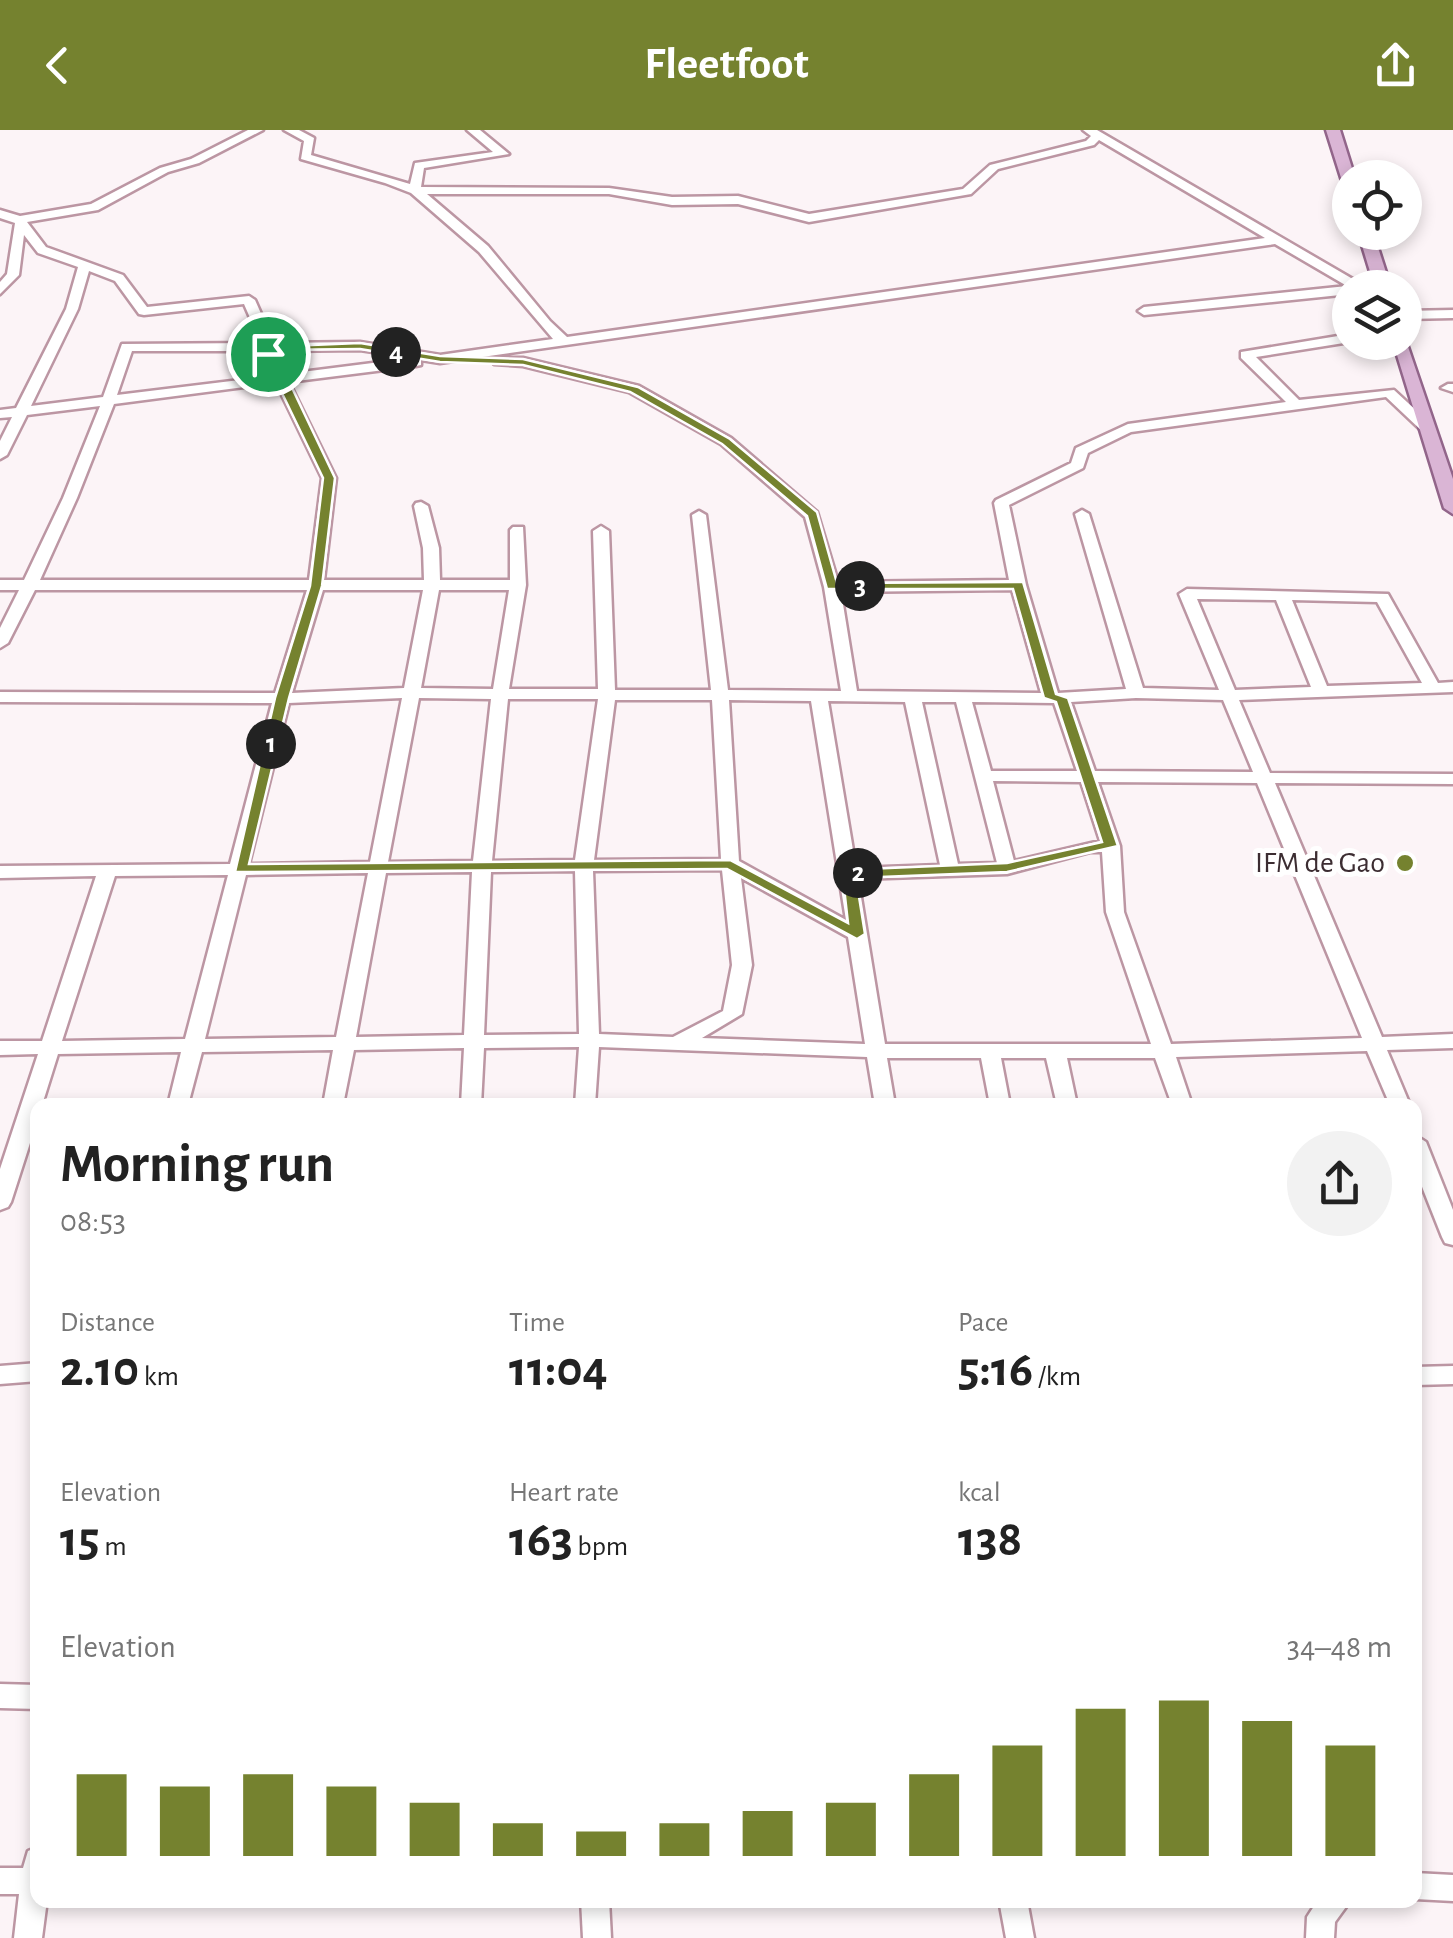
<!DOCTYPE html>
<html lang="en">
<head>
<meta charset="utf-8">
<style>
	:root { --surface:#fff; --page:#f2f2f2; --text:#222; --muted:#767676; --accent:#75822f }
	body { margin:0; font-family:"Alegreya Sans",sans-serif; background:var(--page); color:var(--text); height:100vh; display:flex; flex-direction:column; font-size:38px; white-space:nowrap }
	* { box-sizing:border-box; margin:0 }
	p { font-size:32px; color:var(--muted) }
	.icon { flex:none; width:55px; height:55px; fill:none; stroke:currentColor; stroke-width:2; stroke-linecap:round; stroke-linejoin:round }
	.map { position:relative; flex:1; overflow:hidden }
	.panel { position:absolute; left:30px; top:968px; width:1392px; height:810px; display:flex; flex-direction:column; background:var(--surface); border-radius:20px; box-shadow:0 5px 15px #0003 }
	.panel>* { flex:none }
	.fabs { position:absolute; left:1332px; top:30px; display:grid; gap:20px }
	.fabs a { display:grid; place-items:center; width:90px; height:90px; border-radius:50%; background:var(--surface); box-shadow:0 5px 15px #0003; font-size:50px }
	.pin { position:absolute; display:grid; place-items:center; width:85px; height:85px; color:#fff; margin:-42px; border:5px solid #fff; border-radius:50%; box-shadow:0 2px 10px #0007 }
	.km { position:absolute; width:50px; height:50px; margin:-25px; border-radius:50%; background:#222; color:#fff; font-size:28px; line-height:50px; text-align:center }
	.round { display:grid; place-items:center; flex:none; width:105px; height:105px; border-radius:52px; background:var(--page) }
	.summary { display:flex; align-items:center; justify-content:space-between; height:170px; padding:0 30px }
	h1 { font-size:55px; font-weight:600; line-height:75px }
	.figures { display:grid; grid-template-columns:repeat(3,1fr); gap:15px; height:170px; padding:10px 30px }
	.figures div { display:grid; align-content:center }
	.figures b { font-size:50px; font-weight:600 }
	.figures small { font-size:28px; font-weight:400 }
	.figures p { font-size:28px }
	.chart { height:280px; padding:20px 30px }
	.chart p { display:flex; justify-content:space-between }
	.chart svg { width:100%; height:180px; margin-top:10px; stroke:var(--accent); stroke-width:6 }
	header { display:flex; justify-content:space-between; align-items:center; height:130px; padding:0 30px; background:var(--accent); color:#fff; font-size:45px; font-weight:600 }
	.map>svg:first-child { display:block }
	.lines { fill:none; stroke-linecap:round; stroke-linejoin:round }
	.minor-casing { stroke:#bc96a3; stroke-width:5 }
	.major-casing { stroke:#92658a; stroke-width:5 }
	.minor { fill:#fff; fill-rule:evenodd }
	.major { fill:#dab5d5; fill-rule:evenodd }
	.route { fill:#75822f; stroke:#fff; stroke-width:2.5; fill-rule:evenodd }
	.poi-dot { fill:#75822f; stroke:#fff; stroke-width:4 }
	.labels { text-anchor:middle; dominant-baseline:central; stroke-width:10; stroke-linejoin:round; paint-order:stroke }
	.poi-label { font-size:30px; fill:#3c2d32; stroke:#fff; text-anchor:end }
</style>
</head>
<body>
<header><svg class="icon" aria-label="back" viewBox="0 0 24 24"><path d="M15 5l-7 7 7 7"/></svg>Fleetfoot<svg class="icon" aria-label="share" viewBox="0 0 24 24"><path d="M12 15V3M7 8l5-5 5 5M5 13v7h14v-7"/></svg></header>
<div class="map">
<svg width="1453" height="1808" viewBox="0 0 1453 1808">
	<rect width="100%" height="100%" fill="#fcf4f7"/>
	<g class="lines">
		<defs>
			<g id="minor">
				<path d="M248,0H263L199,33L168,42L98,80L27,92L46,117L123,145L147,177L249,166L255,170L274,213L360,212L440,225L553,209L479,122L411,63L385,53L301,29L304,11L284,0H299L314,8L311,25L410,54L415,33L493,22L467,0H480L509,24L424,38L421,57L609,58L672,67L738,66L809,84L963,59L990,35L1086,11L1091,6L1083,0H1097L1363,155L1365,158H1350V164L1144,185L1138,181L1144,177L1347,156L1275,114L440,233L421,230V235L416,236L289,252L336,348L324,450H424L423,418L414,376L416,373L421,372L428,376L439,418L440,450H510V400L513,397H523L526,455L509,559H598L593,401L601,396L609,401L615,560H711L692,385L699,381L706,385L728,560L841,561L824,457L805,387L721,314L629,262L523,236L494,234V228H523L639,256L731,308L817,382L838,452L1009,450L994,373L996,370L1071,333L1076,318L1128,294L1286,272L1241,228V222L1350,204V212L1256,227L1299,270L1394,260L1433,296V302H1423L1386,267L1131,302L1088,323L1083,338L1009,375L1026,455L1058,563L1126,559L1075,384L1082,380L1089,384L1143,558L1219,560L1179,464L1187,459L1388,464L1438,553L1453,552V562L1239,570L1270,643L1453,644V654L1275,653L1382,907L1453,904V918L1387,920L1410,975H1390L1367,921L1176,927L1192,975H1172L1155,928H1067L1077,975H1057L1046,928H1001L1010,975H990L981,928H887L895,975H875L867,927L599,917L595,975H575L579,917L484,918L481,975H461L464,918L354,920L343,975H323L333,920L202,922L188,975H168L181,922L58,924L42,975H38V988L11,1072L8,1077L0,1080V1039L38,924L0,925V911H42L96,746L0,748V736L230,734L272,573L0,572V562L275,563L307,460H35L8,513L0,518V498L19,460H0V450H24L63,368L100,276L27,285L7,325L0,329V311L12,287L0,288V280L16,278L66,179L78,137L38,123L24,105L19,145L0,164V152L7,144L15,93L0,88V80L20,86L91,74L160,38L191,29ZM1099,10L1265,108L567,207L550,191L488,116L427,64H609L672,75L738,74L809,92L971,64L998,39L1094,15ZM89,141L115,151L139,184L144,185L244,174L261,213L122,214L103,267L31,276L78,179ZM360,220L412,228L286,244L276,224V221ZM132,221H262L273,246L117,265ZM276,253L322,348L309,450H40L77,368L114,274ZM323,460H423L404,558L292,563ZM439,460H509L493,559L421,558ZM1012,460L1041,563L857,561L841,462ZM1197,469L1276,470L1311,557L1235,560ZM1292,470L1377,472L1422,553L1327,556ZM402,568L370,732L249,734L289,573ZM419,568L491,569L473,731L388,732ZM1136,568L1223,570L1253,642L1095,641L1071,572ZM508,569H598L575,730L492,731ZM615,570H712L721,729L594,730ZM729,570L811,571L846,790L739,731ZM828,571L905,572L940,735L856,738ZM922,572H956L997,733L958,734ZM972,572L1054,573L1077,641H991ZM993,651L1081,652L1100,711L1014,731ZM1098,652L1257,653L1362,908L1171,914L1124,782L1120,716ZM1090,722H1102L1106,782L1151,914H885L858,749L1007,744ZM722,740L732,835L723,881L673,907L599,904L593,741ZM575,741L579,904L484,905L491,742ZM472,742L464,905L356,907L386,743ZM368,743L336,907L205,909L246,745ZM228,745L185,909L62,911L115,746ZM741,748L848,807L865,914L702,908L742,884L752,835Z"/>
				<polygon points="1453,180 1453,188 1405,189 1405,181"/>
				<polygon points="1448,254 1453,254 1453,262 1441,258"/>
				<polygon points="1415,1005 1426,1012 1453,1080 1453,1115 1445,1113 1442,1107 1415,1039"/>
				<polygon points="38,1233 38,1251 0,1254 0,1236"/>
				<polygon points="1453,1236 1453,1254 1415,1255 1415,1237"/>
				<polygon points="0,1554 38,1555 38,1579 0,1578"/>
				<polygon points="38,1717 38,1770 47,1770 42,1808 14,1808 19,1764 0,1764 0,1738 23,1738 28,1721"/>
				<polygon points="1415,1743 1453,1745 1453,1771 1415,1769"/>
				<polygon points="581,1770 609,1770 611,1808 583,1808"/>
				<polygon points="999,1770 1027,1770 1034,1808 1006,1808"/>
				<polygon points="1318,1770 1351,1770 1335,1792 1334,1808 1306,1808 1307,1787"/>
			</g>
			<g id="major">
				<polygon points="1326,0 1340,0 1355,48 1350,48 1350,58 1343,54"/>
				<polygon points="1358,102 1373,102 1391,158 1375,158"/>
				<polygon points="1405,208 1453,349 1453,384 1444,378 1393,212 1405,212"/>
			</g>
		</defs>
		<use href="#minor" class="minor-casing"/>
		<use href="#major" class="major-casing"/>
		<use href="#minor" class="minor"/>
		<use href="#major" class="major"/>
	</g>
	<path class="route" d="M360,213L440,226L523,229L638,257L730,309L817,382L837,453L1023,452L1056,564L1068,568L1118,716L1007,742L856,748L865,804L857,809L727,739L235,742L275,568L310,456L323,348L263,224L264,217ZM360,219L440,232L523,235L630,262L722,314L807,386L827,459H1013L1044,568L1056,572L1102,712L1007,733L842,740L848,793L730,730L249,734L289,568L322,456L335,348L274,220Z"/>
	<circle class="poi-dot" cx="1405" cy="733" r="10"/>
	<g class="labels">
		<g class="poi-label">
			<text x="1385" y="733">IFM de Gao</text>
		</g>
	</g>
</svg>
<div class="fabs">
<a><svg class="icon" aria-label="locate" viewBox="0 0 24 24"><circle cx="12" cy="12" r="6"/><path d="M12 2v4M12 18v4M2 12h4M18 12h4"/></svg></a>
<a><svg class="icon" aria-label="layers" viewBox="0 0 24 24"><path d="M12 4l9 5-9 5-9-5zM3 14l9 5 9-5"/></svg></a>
</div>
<div class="pin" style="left:268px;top:224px;background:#1e9e55"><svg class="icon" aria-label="arrive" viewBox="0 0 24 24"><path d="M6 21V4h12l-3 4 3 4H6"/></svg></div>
<b class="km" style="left:271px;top:614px">1</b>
<b class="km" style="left:858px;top:743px">2</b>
<b class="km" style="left:860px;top:456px">3</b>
<b class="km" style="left:396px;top:222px">4</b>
<section class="panel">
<div class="summary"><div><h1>Morning run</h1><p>08:53</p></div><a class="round"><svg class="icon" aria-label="share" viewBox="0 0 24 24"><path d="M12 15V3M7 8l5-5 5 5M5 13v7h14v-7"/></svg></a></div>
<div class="figures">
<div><p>Distance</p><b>2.10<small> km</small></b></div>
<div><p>Time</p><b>11:04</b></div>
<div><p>Pace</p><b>5:16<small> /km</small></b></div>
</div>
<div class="figures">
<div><p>Elevation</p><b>15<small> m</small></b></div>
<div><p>Heart rate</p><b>163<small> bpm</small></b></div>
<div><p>kcal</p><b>138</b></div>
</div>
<div class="chart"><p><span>Elevation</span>34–48 m</p>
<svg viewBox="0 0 160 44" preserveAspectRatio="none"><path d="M5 44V24M15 44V27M25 44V24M35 44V27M45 44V31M55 44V36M65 44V38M75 44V36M85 44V33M95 44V31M105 44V24M115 44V17M125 44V8M135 44V6M145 44V11M155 44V17"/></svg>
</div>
</section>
</div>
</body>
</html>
